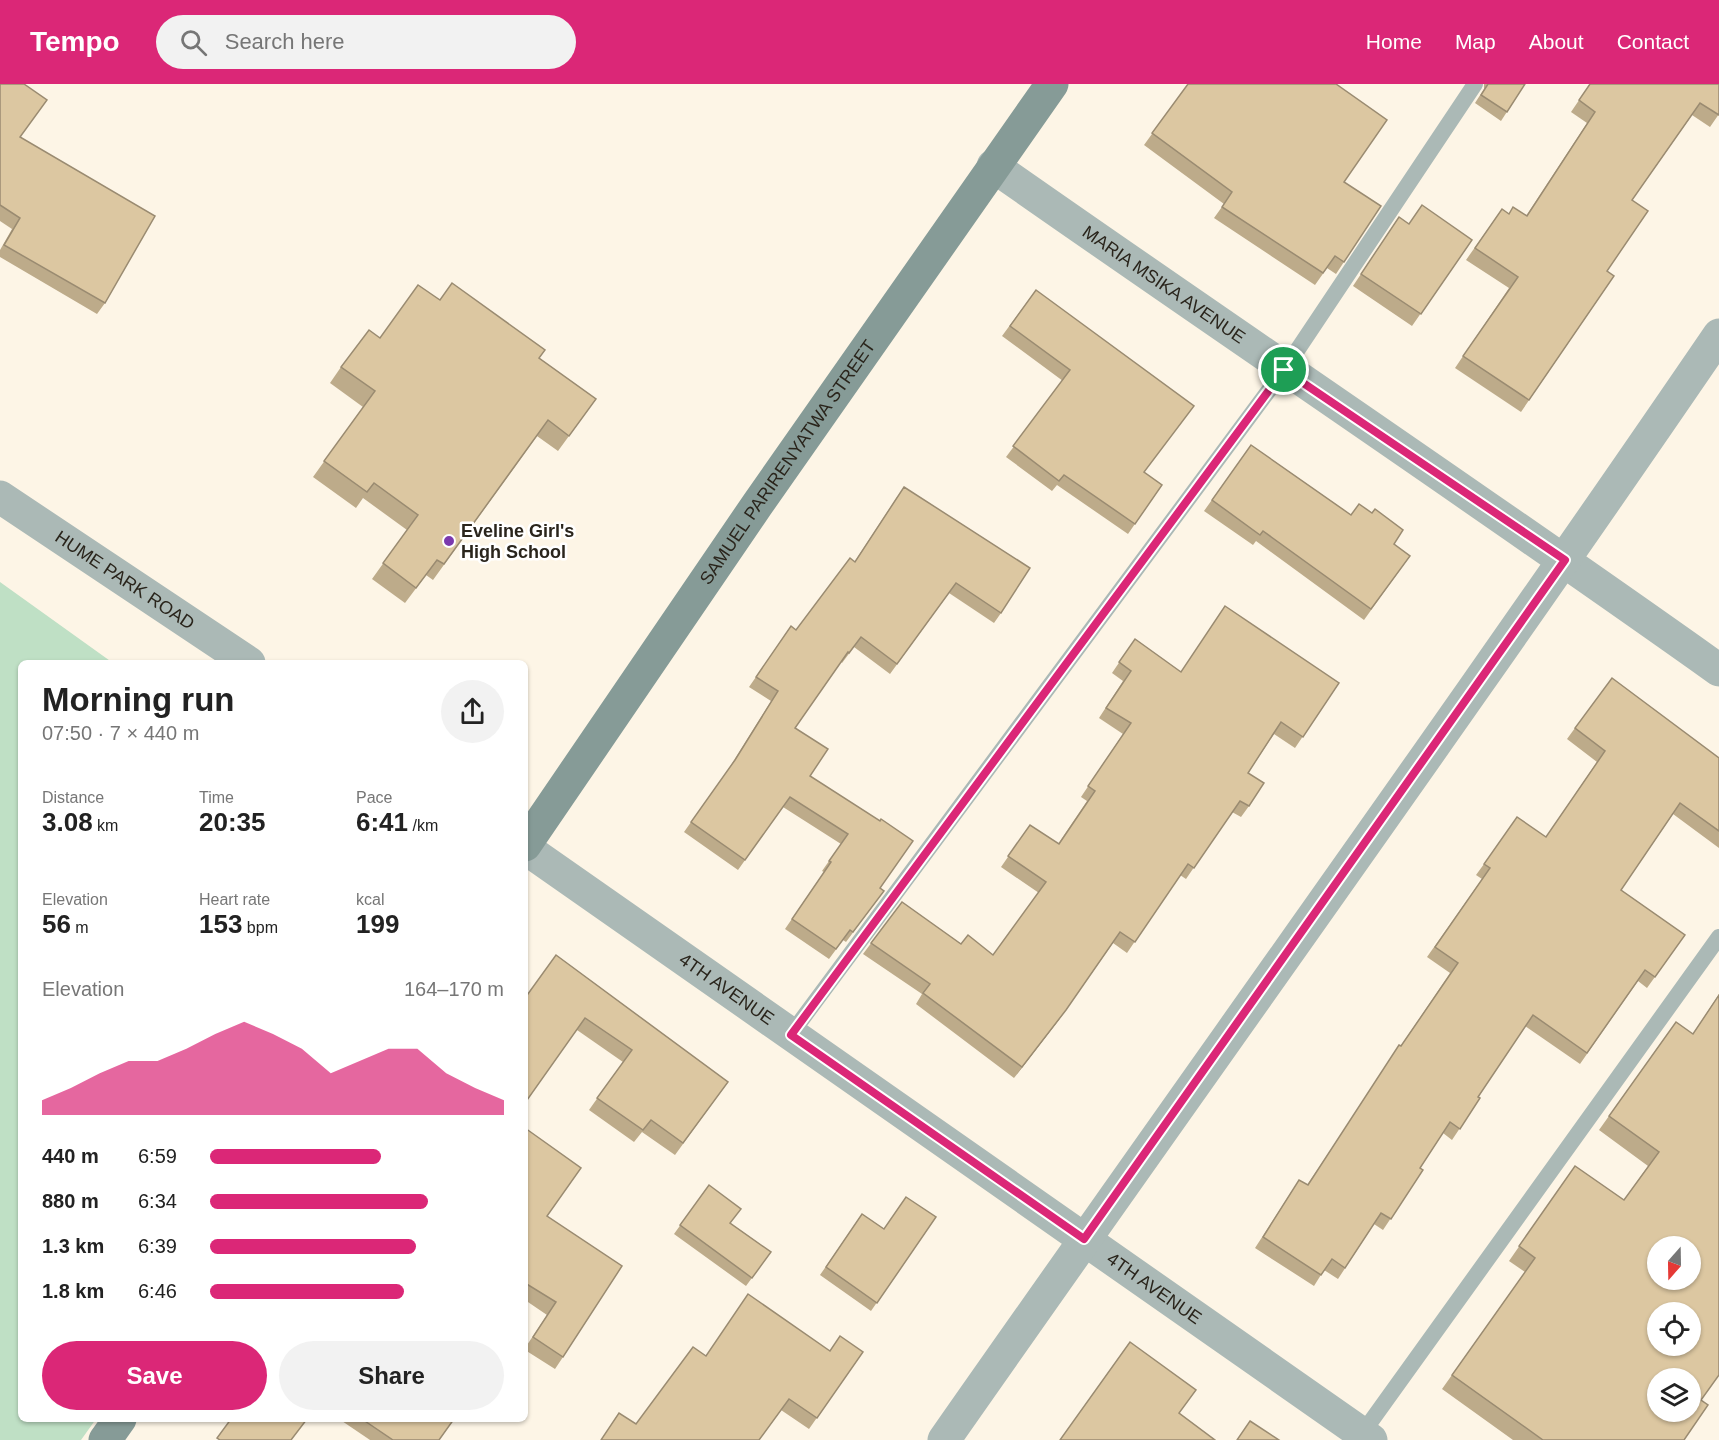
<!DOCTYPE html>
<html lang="en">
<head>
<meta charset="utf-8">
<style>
	:root { --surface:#fff; --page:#f2f2f2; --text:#222; --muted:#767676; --accent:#db2777 }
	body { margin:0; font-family:Arial,sans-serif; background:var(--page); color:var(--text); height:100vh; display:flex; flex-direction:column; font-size:22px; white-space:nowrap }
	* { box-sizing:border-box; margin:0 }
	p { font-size:20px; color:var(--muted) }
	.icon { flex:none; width:33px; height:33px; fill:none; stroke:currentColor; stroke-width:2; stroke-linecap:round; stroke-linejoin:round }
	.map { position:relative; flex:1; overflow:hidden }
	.sheet { position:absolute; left:18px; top:576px; width:510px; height:762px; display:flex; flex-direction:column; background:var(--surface); border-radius:9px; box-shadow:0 2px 4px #0004 }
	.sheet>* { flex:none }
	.needle { width:39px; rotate:200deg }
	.fabs { position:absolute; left:1647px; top:1152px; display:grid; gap:12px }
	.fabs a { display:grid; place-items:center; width:54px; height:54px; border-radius:50%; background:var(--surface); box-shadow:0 2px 4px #0004; font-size:30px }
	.pin { position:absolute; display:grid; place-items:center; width:51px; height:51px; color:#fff; margin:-26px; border:3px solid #fff; border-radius:50%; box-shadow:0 2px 6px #0007 }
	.round { display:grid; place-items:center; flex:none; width:63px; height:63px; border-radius:32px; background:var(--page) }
	.headline { display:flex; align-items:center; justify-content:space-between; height:102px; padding:0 24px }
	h1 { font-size:33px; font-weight:700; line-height:45px }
	.metrics { display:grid; grid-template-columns:repeat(3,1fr); gap:9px; height:102px; padding:6px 24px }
	.metrics div { display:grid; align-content:center }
	.metrics b { font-size:26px; font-weight:700 }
	.metrics small { font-size:16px; font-weight:400 }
	.metrics p { font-size:16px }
	.chart { height:168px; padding:12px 24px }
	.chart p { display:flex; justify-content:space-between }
	.chart svg { width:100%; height:108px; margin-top:6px; fill:var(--accent); opacity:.7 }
	.action { display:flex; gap:12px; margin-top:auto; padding:12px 24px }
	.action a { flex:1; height:69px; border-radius:36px; background:var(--accent); color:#fff; font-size:24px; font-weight:700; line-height:69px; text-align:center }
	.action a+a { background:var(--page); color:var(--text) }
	ul { padding:0 24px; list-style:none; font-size:20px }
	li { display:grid; grid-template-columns:96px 72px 1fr; align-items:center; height:45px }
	li i { height:15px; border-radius:8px; background:var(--accent) }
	header { display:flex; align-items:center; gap:36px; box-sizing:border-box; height:84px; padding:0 30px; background:var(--accent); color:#fff }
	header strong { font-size:28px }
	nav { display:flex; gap:33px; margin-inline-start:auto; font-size:21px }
	.search { width:420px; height:54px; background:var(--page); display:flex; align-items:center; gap:15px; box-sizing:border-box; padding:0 21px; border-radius:33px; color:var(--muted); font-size:22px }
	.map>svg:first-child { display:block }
	.green { fill:#bfe0c5 }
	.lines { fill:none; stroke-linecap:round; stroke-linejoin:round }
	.lane { stroke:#abb9b6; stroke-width:16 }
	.street { stroke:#abb9b6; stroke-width:33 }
	.secondary { stroke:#869b97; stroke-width:33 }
	.wall { fill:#bdab8a }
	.shaded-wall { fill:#9a8b71 }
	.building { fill:#dcc7a1; stroke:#9a8b71; stroke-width:1.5; fill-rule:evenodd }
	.route-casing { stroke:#fff; stroke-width:12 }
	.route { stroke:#db2777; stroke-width:8 }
	.poi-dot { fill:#7b39ae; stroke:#fff; stroke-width:2 }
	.labels { text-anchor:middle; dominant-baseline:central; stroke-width:5; stroke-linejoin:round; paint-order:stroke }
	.street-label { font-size:18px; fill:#2a251c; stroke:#fff }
	.poi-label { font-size:18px; font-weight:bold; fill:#2a251c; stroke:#fff; text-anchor:start }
</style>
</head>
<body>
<header>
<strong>Tempo</strong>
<div class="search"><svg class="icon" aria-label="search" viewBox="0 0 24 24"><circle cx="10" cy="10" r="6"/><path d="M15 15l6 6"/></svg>Search here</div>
<nav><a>Home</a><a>Map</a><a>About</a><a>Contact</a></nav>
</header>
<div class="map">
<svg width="1719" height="1356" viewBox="0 0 1719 1356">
	<rect width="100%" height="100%" fill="#fdf5e6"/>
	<polygon class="green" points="0,498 113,579 21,579 21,1335 96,1335 81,1356 0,1356"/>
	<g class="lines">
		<g class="lane">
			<polyline points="791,950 1284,286 1475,0"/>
			<polyline points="1359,1354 1719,853"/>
		</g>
		<g class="street">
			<path id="s1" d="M993,82C1234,251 1479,415 1719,586"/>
			<path id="s2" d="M0,413L249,579"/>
			<path id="s3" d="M525,764L1371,1356"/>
			<path d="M944,1356C1202,987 1465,623 1719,251"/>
		</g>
		<g class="secondary">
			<path id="s4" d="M525,761L757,421L1052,0"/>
			<polyline points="105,1356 120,1335"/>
		</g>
	</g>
	<g class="wall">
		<polygon points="0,0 20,53 105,219 97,230 0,173 0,166 12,145 0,137"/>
		<polygon points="1188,0 1381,122 1336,190 1327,184 1315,201 1214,134 1224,120 1144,61"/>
		<polygon points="1484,0 1525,0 1501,37 1475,19 1484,5"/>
		<polygon points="1590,0 1719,0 1719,30 1710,43 1692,31 1632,116 1607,187 1614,192 1521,328 1455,284 1509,204 1466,176 1502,125 1509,130 1526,132 1587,39 1571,28"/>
		<polygon points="1399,133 1409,140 1472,156 1412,242 1353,202"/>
		<polygon points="1036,206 1145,389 1162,401 1128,450 1057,401 1052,407 1006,373 1063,297 1002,252"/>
		<polygon points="440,216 539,274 596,315 558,367 537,352 433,496 426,491 405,519 372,495 407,446 363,414 356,424 313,393 363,323 330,299 341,283 380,254"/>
		<polygon points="1251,361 1410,472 1364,536 1256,457 1253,461 1204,427"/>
		<polygon points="897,413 1001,529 994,539 949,509 890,590 854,563 842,579 841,578 795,644 810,692 880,737 880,804 884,807 846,858 843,856 829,875 785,845 824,788 822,787 841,760 783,723 738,786 684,748 728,686 771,617 749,603 791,542 796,546 855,477"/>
		<polygon points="1135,555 1180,588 1339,599 1295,664 1274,650 1248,689 1249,722 1241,733 1232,728 1186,795 1180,791 1127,869 1113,859 1058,937 1014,994 916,920 922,910 863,870 902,818 961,860 993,871 1039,809 1001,783 1030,741 1058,760 1087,717 1081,713 1123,650 1099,634 1123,597 1112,589"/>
		<polygon points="1575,644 1719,674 1719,764 1673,730 1621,806 1685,851 1647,904 1638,897 1580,980 1525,942 1478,1013 1480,1014 1452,1056 1443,1049 1420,1084 1423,1086 1383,1146 1374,1140 1338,1195 1324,1186 1314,1202 1255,1164 1299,1096 1307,1101 1450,889 1427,873 1482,795 1476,791 1484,780 1546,753 1597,678 1567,655"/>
		<polygon points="556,871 728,998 675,1071 642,1048 634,1058 589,1026 623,978 577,946"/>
		<polygon points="1719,910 1719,1291 1701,1316 1684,1356 1513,1356 1442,1305 1525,1188 1509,1177 1575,1082 1624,1116 1648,1082 1599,1046 1676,938 1693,950"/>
		<polygon points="525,1044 547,1132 563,1273 555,1285 525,1266 525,1264 547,1231 525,1216"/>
		<polygon points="709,1101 730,1139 771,1168 746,1202 674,1150"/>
		<polygon points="862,1130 884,1145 936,1133 871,1227 820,1191"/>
		<polygon points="830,1267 863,1268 809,1345 781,1326 759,1356 601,1356 619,1329 636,1340 705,1272"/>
		<polygon points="339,1335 454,1335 439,1356 370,1356"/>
	</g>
	<polygon class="shaded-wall" points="1120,848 1058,937 1014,994 1022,983"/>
	<g class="building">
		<polygon points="0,0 24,0 47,16 20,53 155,132 105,219 4,161 20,134 0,121"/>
		<polygon points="1188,0 1336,0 1387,36 1344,98 1381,122 1344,178 1335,172 1323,189 1222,123 1232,108 1152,49"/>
		<polygon points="1488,0 1525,0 1507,28 1481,11"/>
		<polygon points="1590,0 1719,0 1719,31 1700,19 1632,116 1648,127 1607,187 1614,192 1529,316 1463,272 1518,193 1475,164 1502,125 1509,130 1513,123 1527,132 1595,28 1579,16"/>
		<polygon points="1422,121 1472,156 1421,230 1361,190 1399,133 1409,140"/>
		<polygon points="452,199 545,266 539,274 596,315 569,352 548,336 444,480 437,476 416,504 383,479 418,431 374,399 367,408 324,377 375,307 341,283 369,246 380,254 418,201 440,216"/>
		<polygon points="1036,206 1194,322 1144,388 1162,401 1135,440 1064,391 1059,397 1013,362 1070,286 1010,242"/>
		<polygon points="1251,361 1351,431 1359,420 1372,429 1375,425 1403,446 1394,460 1410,472 1371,525 1263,447 1260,451 1212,416"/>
		<polygon points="904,403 1030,484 1001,529 956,499 897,580 861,553 849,569 848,568 795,644 828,665 810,692 880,737 881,735 913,757 880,804 884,807 853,848 850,846 836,865 792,835 831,778 829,777 848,750 790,713 745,776 691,738 735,676 778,607 756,593 791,542 796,546 850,474 855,478"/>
		<polygon points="1225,522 1339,599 1303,653 1281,638 1248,689 1264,699 1249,722 1240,717 1194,784 1188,780 1135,858 1120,848 1066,926 1022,983 923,909 930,900 871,859 902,818 961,860 968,851 993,871 1046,798 1008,772 1030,741 1059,760 1095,707 1088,702 1131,639 1106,624 1131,587 1119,578 1135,555 1181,588"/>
		<polygon points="1612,594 1719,674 1719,747 1680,719 1621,806 1685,851 1655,893 1645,886 1587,969 1533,931 1478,1013 1480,1014 1460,1045 1450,1038 1420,1084 1423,1086 1391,1135 1381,1129 1345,1184 1332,1175 1321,1191 1263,1153 1299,1096 1308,1101 1399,961 1401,962 1458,879 1435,863 1490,784 1484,780 1517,733 1546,753 1605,667 1575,644"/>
		<polygon points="556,871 728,998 683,1059 651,1036 643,1046 597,1014 632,966 585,934 525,1019 525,914"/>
		<path d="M1719,911V1291L1701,1316L1708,1321L1684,1356H1543L1452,1291L1535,1174L1519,1162L1575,1082L1624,1116L1659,1068L1609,1032L1676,938L1693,950ZM1658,1162H1690V1196H1658ZM1658,1228H1690V1262H1658ZM1658,1294H1690V1328H1658Z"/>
		<polygon points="525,1044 581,1084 547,1132 622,1182 563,1273 533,1253 556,1218 525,1199"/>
		<polygon points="709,1101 741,1125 730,1139 771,1168 752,1194 680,1141"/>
		<polygon points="906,1113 936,1133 877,1219 826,1183 862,1130 884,1145"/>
		<polygon points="748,1210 830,1267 840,1252 863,1268 817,1334 789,1315 759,1356 601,1356 619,1329 636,1340 693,1263 706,1272"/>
		<polygon points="1130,1258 1196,1306 1179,1329 1215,1356 1060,1356"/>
		<polygon points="231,1335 307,1335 291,1356 220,1356 217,1354"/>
		<polygon points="362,1335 454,1335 439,1356 393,1356"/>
		<polygon points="1250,1337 1279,1356 1237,1356"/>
	</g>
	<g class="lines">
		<defs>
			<polygon id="route" points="1284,286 1565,476 1084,1155 791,951"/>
		</defs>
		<use href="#route" class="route-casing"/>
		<use href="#route" class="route"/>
	</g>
	<circle class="poi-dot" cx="449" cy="457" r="6"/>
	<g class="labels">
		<g class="street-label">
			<text stroke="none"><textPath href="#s1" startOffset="208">MARIA MSIKA AVENUE</textPath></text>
			<text stroke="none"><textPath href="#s4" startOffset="464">SAMUEL PARIRENYATWA STREET</textPath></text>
			<text stroke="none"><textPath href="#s2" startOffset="150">HUME PARK ROAD</textPath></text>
			<text stroke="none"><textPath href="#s3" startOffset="246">4TH AVENUE</textPath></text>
			<text stroke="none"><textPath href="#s3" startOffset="768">4TH AVENUE</textPath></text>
		</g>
		<g class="poi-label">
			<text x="461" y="447">Eveline Girl's<tspan x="461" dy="21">High School</tspan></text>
		</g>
	</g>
</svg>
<div class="fabs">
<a><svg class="needle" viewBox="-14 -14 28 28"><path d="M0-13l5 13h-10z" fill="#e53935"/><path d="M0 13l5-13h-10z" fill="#767676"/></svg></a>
<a><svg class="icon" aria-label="locate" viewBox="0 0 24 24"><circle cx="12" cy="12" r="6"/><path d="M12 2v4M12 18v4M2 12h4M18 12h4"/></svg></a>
<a><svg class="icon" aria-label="layers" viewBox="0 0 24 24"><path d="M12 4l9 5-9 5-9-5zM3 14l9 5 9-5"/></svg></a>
</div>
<div class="pin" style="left:1284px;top:286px;background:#1e9e55"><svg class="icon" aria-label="arrive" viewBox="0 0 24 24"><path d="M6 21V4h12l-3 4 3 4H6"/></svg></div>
<section class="sheet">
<div class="headline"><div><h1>Morning run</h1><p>07:50 · 7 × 440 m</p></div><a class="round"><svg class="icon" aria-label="share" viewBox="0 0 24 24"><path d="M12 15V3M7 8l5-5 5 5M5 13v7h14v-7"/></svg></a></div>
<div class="metrics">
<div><p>Distance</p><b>3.08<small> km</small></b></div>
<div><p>Time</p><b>20:35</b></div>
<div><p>Pace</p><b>6:41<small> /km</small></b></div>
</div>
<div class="metrics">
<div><p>Elevation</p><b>56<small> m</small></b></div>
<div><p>Heart rate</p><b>153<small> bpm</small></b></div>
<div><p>kcal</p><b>199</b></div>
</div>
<div class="chart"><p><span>Elevation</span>164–170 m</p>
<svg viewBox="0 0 160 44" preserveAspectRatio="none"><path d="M0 44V38L10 33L20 27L30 22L40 22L50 17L60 11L70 6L80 11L90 17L100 27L110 22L120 17L130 17L140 27L150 33L160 38V44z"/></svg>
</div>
<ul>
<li><b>440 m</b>6:59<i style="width:58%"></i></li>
<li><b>880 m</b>6:34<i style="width:74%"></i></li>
<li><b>1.3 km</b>6:39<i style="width:70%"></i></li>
<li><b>1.8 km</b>6:46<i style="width:66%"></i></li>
</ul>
<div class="action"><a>Save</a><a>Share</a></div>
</section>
</div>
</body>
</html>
